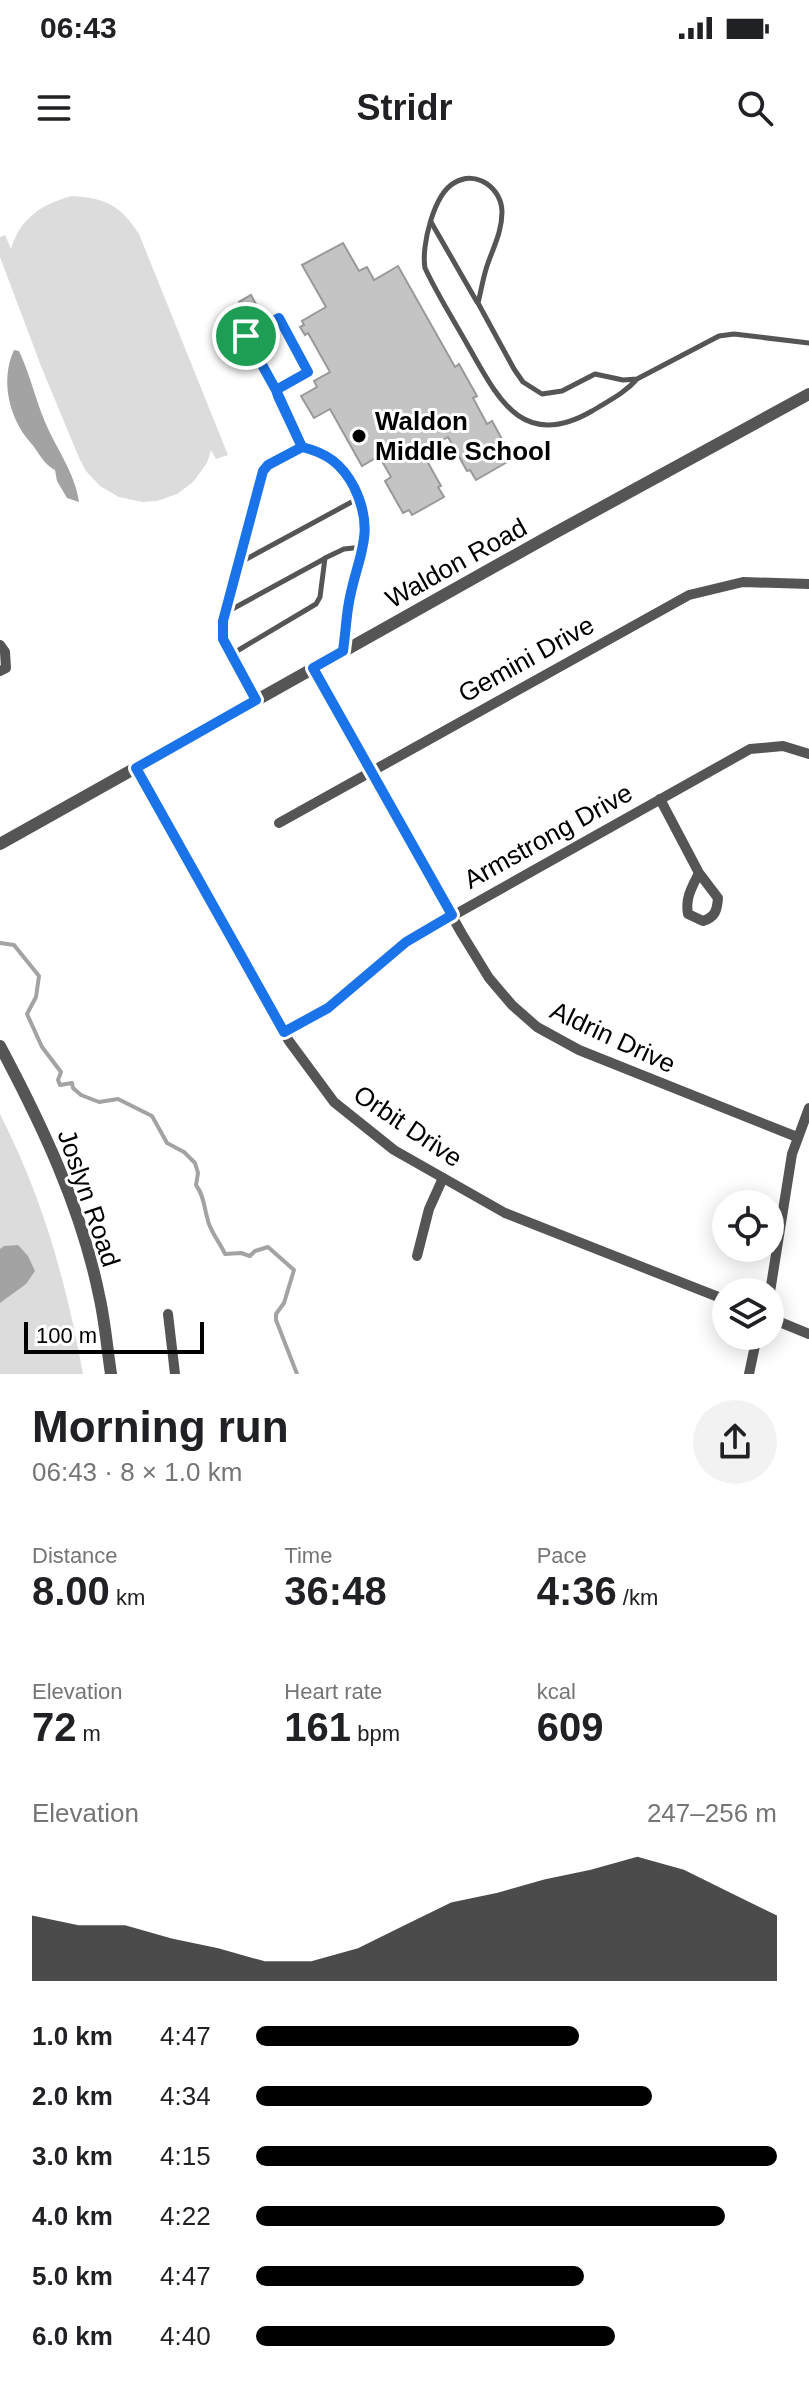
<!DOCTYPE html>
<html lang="en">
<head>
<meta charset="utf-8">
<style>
	:root { --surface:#fff; --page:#f2f2f2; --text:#202124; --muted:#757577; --accent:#000 }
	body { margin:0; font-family:Arial,sans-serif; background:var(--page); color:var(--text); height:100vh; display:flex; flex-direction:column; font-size:30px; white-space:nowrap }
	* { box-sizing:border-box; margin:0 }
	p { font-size:26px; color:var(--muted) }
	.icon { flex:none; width:44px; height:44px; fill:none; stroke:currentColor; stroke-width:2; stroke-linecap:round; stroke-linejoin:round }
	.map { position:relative; height:1214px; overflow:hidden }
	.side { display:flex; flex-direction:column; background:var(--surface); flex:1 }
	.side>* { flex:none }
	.tools { position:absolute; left:712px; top:1030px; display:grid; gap:16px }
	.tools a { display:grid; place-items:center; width:72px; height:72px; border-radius:50%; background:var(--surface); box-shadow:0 4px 20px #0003; font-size:40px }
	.scale { position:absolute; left:24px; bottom:20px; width:180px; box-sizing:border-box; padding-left:8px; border:4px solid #000; border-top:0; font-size:22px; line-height:28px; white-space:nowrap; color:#000; -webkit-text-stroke:6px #fff; paint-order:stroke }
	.pin { position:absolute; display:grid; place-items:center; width:68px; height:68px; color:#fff; margin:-34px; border:4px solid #fff; border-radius:50%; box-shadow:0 2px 8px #0007 }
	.round { display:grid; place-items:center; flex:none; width:84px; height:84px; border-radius:42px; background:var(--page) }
	.headline { display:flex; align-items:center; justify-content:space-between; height:136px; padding:0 32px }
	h1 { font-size:44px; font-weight:700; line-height:60px }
	.metrics { display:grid; grid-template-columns:repeat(3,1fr); gap:12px; height:136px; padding:8px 32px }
	.metrics div { display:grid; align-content:center }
	.metrics b { font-size:40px; font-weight:700 }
	.metrics small { font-size:22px; font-weight:400 }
	.metrics p { font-size:22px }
	.chart { height:224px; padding:16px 32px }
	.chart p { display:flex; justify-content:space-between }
	.chart svg { width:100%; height:144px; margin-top:8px; fill:var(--accent); opacity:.7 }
	ul { padding:0 32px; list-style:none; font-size:26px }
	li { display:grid; grid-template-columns:128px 96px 1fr; align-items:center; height:60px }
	li i { height:20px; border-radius:10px; background:var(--accent) }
	.status { display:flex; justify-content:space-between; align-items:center; height:56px; padding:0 40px; background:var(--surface); direction:ltr }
	.status svg { height:22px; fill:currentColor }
	header { display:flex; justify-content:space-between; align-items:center; height:104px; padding:0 32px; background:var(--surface); font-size:36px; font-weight:700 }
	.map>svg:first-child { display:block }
	.green { fill:#dcdcdc }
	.water { fill:#a3a3a3 }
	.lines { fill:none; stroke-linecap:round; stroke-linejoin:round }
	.stream { stroke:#a3a3a3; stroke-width:4 }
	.building { fill:#c4c4c4; stroke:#999; stroke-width:2 }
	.service { stroke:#555; stroke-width:5 }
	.minor { stroke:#555; stroke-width:10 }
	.tertiary { stroke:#555; stroke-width:12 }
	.route-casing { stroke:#fff; stroke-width:16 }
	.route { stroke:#1a73e8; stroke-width:10 }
	.poi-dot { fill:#000; stroke:#fff; stroke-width:3 }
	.labels { text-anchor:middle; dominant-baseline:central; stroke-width:6; stroke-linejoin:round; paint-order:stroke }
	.poi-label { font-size:26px; font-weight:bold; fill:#000; stroke:#fff; text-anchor:start }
	.street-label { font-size:26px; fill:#000; stroke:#fff }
</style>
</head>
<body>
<div class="status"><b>06:43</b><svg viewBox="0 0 49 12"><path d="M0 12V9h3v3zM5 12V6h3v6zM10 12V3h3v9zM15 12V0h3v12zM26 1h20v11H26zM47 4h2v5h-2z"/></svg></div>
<header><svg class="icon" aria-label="menu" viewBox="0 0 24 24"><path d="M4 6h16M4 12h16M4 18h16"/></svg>Stridr<svg class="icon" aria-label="search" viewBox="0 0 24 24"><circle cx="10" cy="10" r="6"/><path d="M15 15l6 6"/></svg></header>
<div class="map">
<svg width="809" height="1214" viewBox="0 0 809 1214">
	<rect width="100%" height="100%" fill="#fff"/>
	<g class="green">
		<path d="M72,36C106,38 121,46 139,74L228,295L216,299L211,290L207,303L193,322L177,334L157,341L142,342L119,337L100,326L86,311L80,300L41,206L0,97V77L5,75L11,89C20,58 42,44 72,36Z"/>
		<path d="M0,954C43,1039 66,1121 83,1214H0Z"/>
	</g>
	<g class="water">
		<path d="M14,190L19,191C30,214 35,238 45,262C56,288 75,313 79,342L67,338L57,321L55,310C43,304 39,292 30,282C9,258 0,220 14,190Z"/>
		<polygon points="18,1085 28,1096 35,1111 26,1124 0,1143 0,1089 4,1086"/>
	</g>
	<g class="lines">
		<path class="stream" d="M0,783L14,785L39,816L36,837L27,854L42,887L61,912L58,920L60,925L72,923L73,928L81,935L99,942L118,939L152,956L167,983L184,992L195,1003L198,1013L196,1025C205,1037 204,1050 209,1064C213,1075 220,1083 225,1094L241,1093L250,1096L255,1091L268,1087L294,1110L284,1143L276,1154V1160L297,1214"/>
	</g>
	<g class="building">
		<polygon points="343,83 359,111 367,107 374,120 398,106 455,207 459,204 477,236 473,238 487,264 492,261 509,292 505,295 509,301 476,320 470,310 467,311 448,277 422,292 441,326 438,327 444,337 412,355 409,350 403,353 385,321 391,317 379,296 362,306 330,249 314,258 301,236 317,227 314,221 330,212 308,173 305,175 300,167 304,165 302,161 326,147 302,105"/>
		<polygon points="251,135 258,148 246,155 239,142"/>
	</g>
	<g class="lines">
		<g class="service">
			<polyline points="431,62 477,142"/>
			<path d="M637,219L623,220L595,214L562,231L542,234L523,222L514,209L478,143C481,131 483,118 487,106C493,88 502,72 502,52C502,29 477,9 454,23C434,34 421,86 425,108C437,134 453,159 467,184C497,236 521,292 592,251C608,241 624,234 637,219L719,176L734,174L809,183"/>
			<polyline points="276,230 308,212 279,158 246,176 276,230 302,287"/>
			<polyline points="239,403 359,338"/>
			<polyline points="225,453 324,399"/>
			<polyline points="232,494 316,444 320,437 325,398 344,389 363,387"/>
			<path d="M256,540L223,479V461L263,311C276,297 299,284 317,292C337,300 345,310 355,329C375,370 359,401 350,442C346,458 345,475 343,491"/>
		</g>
		<g class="minor">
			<polyline points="0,485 5,492 6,508 0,511"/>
			<polyline points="313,508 462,774 489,818 512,845 537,867 579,890 797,977"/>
			<polyline points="136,608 289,881 334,942 394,990 505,1053 726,1140"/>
			<path d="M660,639L699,713L718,738C717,751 715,757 703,761L688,754C685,738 692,727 699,713"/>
			<polyline points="279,663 689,435 743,422 809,424"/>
			<polyline points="284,872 328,848 406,782 750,589 783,586 809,594"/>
			<polyline points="417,1096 429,1049 443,1018"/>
			<polyline points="770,1132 792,994 809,948"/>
			<polyline points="168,1154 175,1214"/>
			<polyline points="770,1158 809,1174"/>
			<polyline points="749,1214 757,1176"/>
		</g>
		<g class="tertiary">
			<polyline points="0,684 551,375 809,234"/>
			<path d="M0,886C42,965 81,1047 99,1135C105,1161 107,1188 111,1214"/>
		</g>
	</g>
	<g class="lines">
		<defs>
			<path id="route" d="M246,176L276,230L302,287L268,305L263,311L223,461V479L256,540L136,608L284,872L328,848L406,782L452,755L313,508L343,491C345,477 346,462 348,448C355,399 378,376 354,327C342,304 327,293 302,287L278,236L276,230L308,212L279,158L246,176"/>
		</defs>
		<use href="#route" class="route-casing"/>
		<use href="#route" class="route"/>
	</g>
	<circle class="poi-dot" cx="359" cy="276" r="8"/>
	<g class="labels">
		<g class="poi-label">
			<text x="375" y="261">Waldon<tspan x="375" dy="30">Middle School</tspan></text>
		</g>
		<g class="street-label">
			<text transform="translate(456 403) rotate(-29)">Waldon Road</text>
			<text transform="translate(526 499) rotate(-29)">Gemini Drive</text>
			<text transform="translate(548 676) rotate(-29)">Armstrong Drive</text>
			<text transform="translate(613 877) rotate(25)">Aldrin Drive</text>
			<text transform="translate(408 966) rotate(34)">Orbit Drive</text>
			<text transform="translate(89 1038) rotate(71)">Joslyn Road</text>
		</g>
	</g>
</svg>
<div class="tools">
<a><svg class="icon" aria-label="locate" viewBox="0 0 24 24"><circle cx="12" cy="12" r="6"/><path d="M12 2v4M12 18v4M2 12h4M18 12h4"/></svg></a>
<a><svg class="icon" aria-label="layers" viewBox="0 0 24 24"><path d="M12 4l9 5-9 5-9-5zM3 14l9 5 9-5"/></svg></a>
</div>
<div class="scale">100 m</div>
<div class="pin" style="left:246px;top:176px;background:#1e9e55"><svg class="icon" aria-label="arrive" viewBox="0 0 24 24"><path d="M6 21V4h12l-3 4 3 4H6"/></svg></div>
</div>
<section class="side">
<div class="headline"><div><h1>Morning run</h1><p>06:43 · 8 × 1.0 km</p></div><a class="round"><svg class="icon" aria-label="share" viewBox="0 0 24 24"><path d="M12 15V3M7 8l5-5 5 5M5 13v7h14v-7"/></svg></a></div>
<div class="metrics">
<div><p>Distance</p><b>8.00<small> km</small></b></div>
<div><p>Time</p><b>36:48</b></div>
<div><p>Pace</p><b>4:36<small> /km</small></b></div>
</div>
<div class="metrics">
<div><p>Elevation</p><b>72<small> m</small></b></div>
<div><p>Heart rate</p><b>161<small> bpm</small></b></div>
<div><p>kcal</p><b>609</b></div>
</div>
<div class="chart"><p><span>Elevation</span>247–256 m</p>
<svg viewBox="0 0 160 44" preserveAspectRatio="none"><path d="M0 44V24L10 27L20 27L30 31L40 34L50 38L60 38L70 34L80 27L90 20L100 17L110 13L120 10L130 6L140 10L150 17L160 24V44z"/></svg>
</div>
<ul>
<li><b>1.0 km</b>4:47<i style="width:62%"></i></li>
<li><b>2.0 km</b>4:34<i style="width:76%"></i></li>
<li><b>3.0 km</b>4:15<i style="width:100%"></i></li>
<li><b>4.0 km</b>4:22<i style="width:90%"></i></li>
<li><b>5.0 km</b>4:47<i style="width:63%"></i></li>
<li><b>6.0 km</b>4:40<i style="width:69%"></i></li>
</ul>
</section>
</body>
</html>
